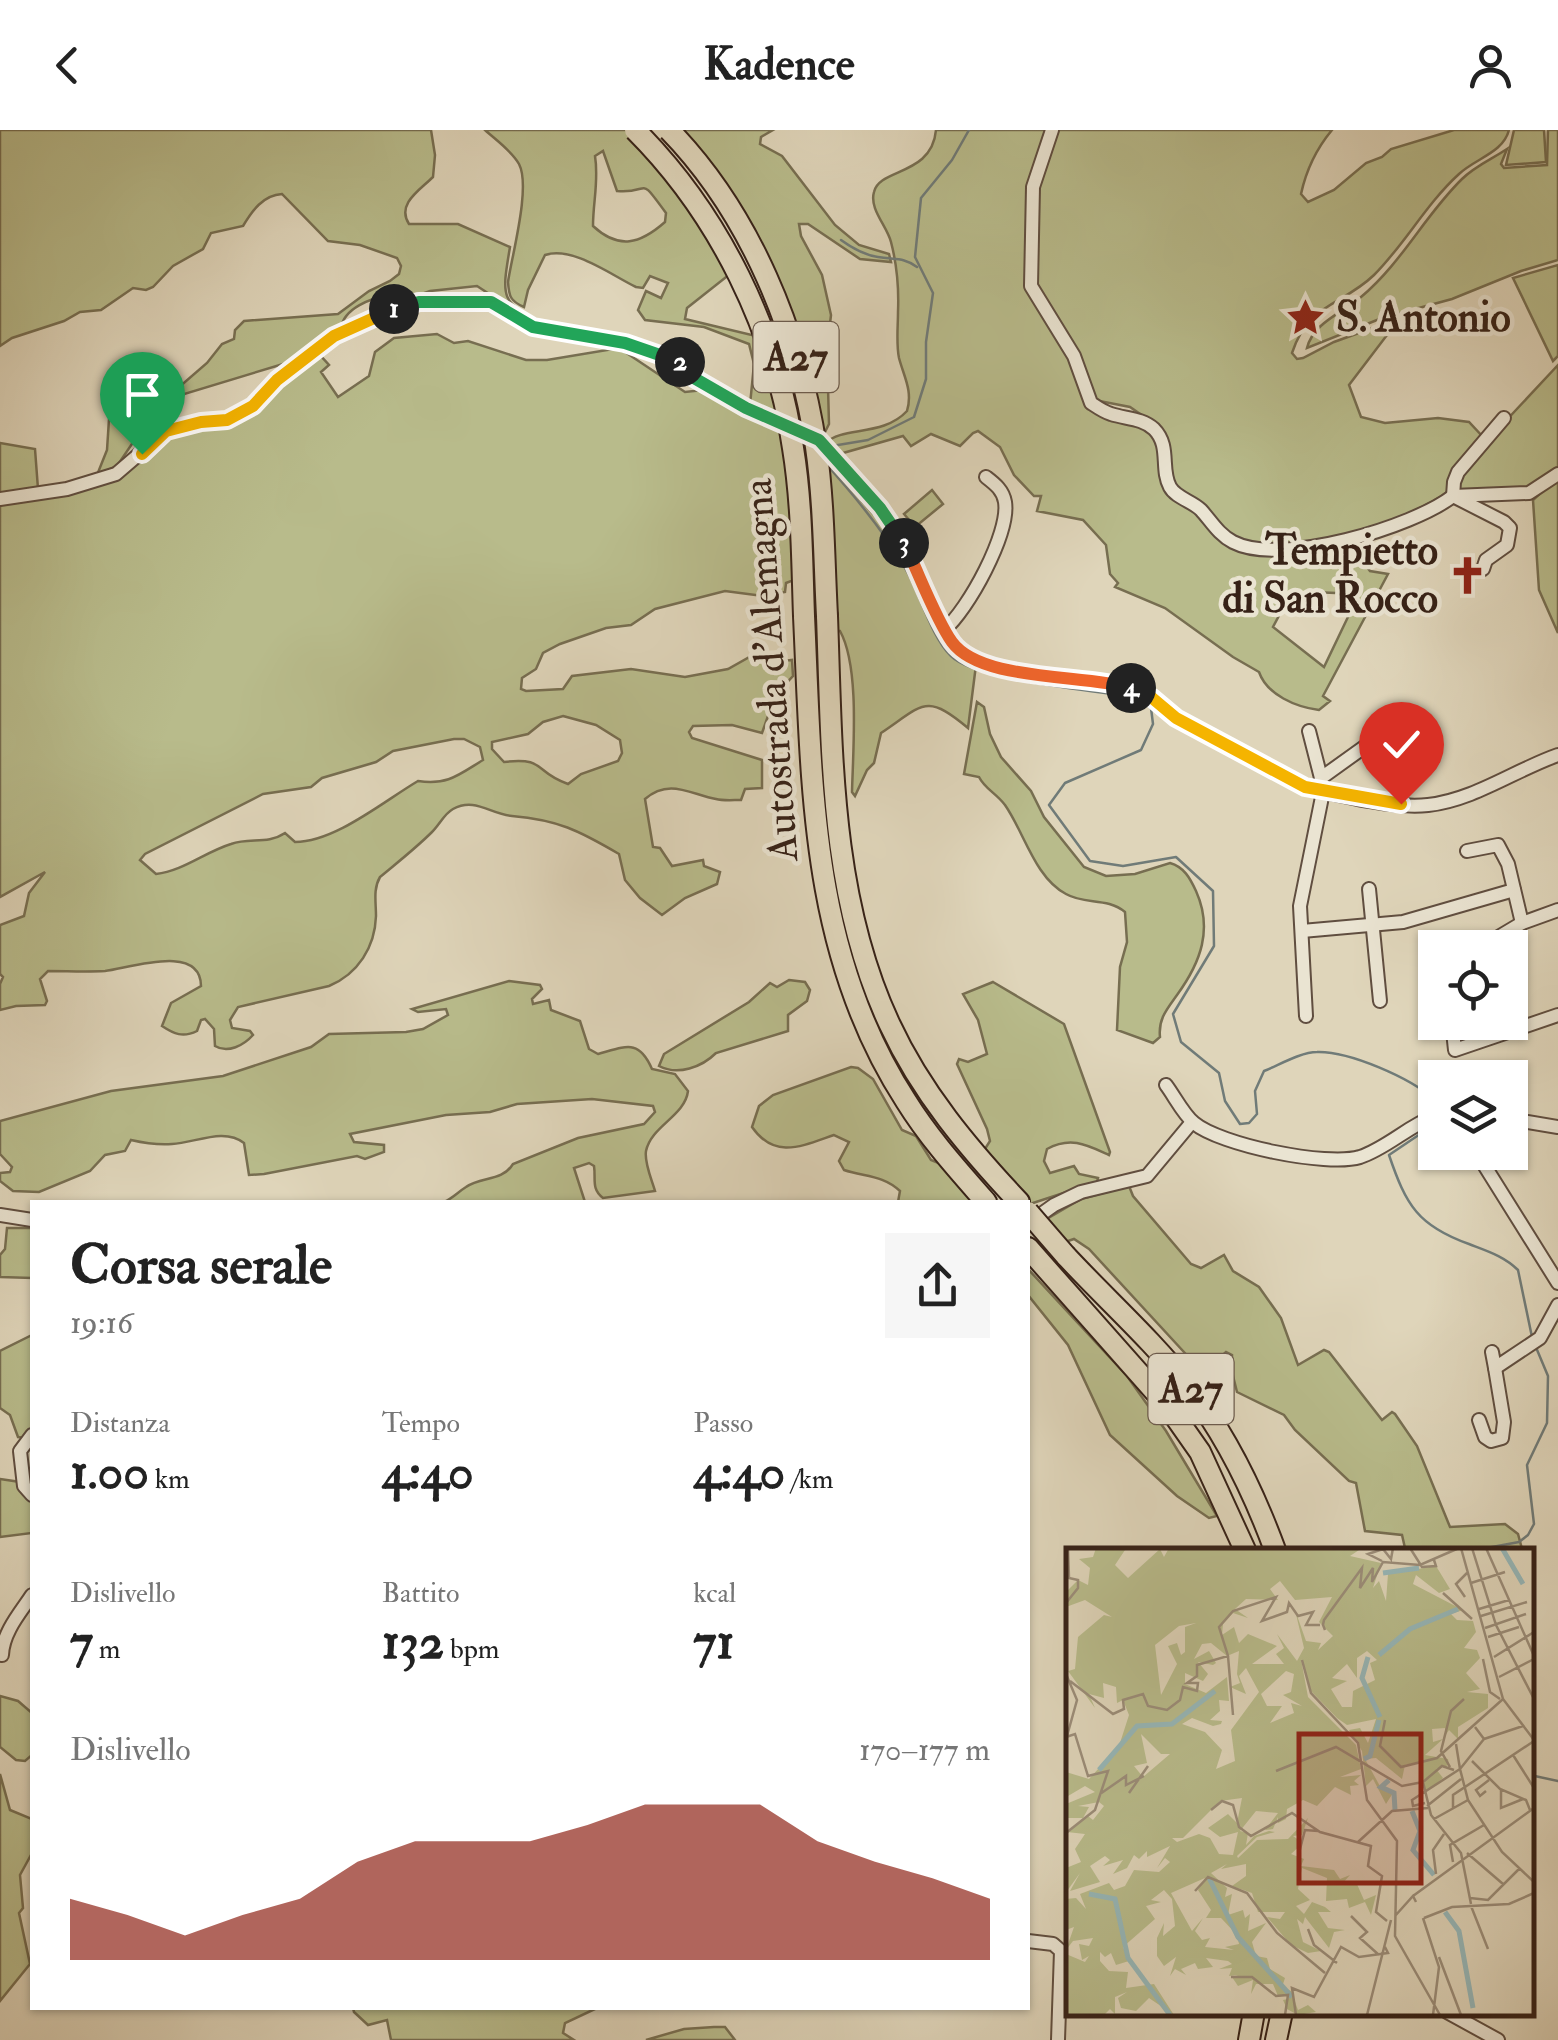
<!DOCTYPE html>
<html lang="it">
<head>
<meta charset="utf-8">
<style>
	:root { --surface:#fff; --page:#f6f6f6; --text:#222; --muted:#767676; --accent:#8f2418 }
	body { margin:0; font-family:"IM FELL Double Pica",serif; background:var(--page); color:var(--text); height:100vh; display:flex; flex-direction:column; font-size:38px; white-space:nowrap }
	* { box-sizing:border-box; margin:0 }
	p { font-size:32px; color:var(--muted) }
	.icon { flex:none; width:55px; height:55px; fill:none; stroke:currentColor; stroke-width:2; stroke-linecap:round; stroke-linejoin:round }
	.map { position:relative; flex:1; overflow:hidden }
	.sheet { position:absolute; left:30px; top:1070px; width:1000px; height:810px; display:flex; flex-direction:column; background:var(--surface); border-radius:0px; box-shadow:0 2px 8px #0004 }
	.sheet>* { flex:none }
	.tools { position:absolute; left:1418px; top:800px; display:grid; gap:20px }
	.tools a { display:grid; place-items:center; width:110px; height:110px; border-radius:0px; background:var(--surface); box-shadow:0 2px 8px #0004; font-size:50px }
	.pin { position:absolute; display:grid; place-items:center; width:85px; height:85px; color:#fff; margin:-102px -42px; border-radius:50% 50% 50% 0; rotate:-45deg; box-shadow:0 0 10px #0007 }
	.pin .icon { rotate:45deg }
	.km { position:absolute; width:50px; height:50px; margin:-25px; border-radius:50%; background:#222; color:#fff; font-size:28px; line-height:50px; text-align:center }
	.round { display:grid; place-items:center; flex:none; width:105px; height:105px; border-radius:0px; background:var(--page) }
	.headline { display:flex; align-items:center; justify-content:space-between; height:170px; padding:0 40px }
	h1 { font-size:55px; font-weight:800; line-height:75px }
	.stats { display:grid; grid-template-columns:repeat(3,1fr); gap:15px; height:170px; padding:10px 40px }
	.stats div { display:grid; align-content:center }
	.stats b { font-size:50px; font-weight:800 }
	.stats small { font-size:28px; font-weight:400 }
	.stats p { font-size:28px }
	.chart { height:280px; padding:20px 40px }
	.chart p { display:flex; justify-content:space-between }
	.chart svg { width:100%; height:180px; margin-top:10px; fill:var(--accent); opacity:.7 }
	header { display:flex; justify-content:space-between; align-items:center; height:130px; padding:0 40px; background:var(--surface); font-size:45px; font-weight:800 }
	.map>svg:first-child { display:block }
	.green { fill:#b8bb8b; stroke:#776e51; stroke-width:2.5; fill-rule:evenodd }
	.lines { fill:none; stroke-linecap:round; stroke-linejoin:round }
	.stream { stroke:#707b78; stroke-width:2.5 }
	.minor-casing { stroke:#604e40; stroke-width:16 }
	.highway-casing { stroke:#362117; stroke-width:24 }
	.minor { stroke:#eae4d2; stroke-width:12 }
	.highway { stroke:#dfd5ba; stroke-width:20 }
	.highway-bridge-casing { stroke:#362117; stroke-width:24; stroke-linecap:butt }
	.highway-bridge { stroke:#dfd5ba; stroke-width:20 }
	.split-1-casing { stroke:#fff; stroke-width:20 }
	.split-2-casing { stroke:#fff; stroke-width:20 }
	.split-3-casing { stroke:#fff; stroke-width:20 }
	.split-4-casing { stroke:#fff; stroke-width:20 }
	.split-5-casing { stroke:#fff; stroke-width:20 }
	.split-1 { stroke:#f5b400; stroke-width:12 }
	.split-2 { stroke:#22a559; stroke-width:12 }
	.split-3 { stroke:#22a559; stroke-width:12 }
	.split-4 { stroke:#f0652b; stroke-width:12 }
	.split-5 { stroke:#f5b400; stroke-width:12 }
	.labels { text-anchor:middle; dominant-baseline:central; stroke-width:9; stroke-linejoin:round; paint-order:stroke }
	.shield { fill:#eae4d2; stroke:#6c5c4f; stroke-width:2.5 }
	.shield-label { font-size:40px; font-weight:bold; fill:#362117 }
	.poi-label { font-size:42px; font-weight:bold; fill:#362117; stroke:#eae4d2; text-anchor:start }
	.street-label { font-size:42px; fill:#362117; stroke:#eae4d2 }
	.inset-river { fill:none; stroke:#96b7b8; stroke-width:5 }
	.inset-road { fill:none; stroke:#9b8d79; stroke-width:2.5 }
	.view { fill:#8f2418; fill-opacity:0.15; stroke:#8f2418; stroke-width:5 }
	.inset-edge { fill:none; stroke:#362117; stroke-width:5 }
</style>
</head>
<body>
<header><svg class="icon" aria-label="back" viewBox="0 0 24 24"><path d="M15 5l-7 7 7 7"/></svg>Kadence<svg class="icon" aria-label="person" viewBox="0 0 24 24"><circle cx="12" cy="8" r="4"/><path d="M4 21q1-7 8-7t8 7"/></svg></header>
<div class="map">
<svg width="1558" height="1910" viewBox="0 0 1558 1910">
	<rect width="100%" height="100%" fill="#dfd5ba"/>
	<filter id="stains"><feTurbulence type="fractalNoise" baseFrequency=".002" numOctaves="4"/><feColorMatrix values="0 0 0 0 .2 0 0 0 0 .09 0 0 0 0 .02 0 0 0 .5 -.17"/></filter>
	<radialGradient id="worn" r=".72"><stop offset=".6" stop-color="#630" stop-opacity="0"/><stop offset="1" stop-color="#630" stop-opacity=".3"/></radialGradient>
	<g class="green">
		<path d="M0,0H431L435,25L433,47C420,60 396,74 409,94H458L510,117C500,175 502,171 552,198L540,197L477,156L430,161L394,174L390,165C371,168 344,178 341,198L293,231L161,271L117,336L97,345L107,320L109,289L124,272L136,267L170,265L207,233L222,214L234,209L235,200L244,191L338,184L369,161L390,151L399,144L401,136L397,128L360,115L328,111L282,64C263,65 252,81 243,96L211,103L203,119L173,136L153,157L146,160L133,158L101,180L80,182L64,191L12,208L0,216Z"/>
		<path d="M485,0H628L677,58L730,144L687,178L685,189L756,206L779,290L750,275L754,234L749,214L704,197L645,190L638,180L646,161L661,168L668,153L650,146L643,158L636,157C611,145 573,116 545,125L528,160L524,177C510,171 509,166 508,152C512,125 531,57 519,34C512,21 496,10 485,0ZM603,21L617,61C652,64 637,43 666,83L665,92C640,114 619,120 593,96C593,72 599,50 595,26Z"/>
		<polygon points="681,0 773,0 761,7 760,14 782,26 835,95 859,115 889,124 891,132 860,129 808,94 799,94 801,106 822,145 831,185 827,219 829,294 823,306 815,262"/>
		<path d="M936,0H1332C1317,18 1306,41 1301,64L1308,72L1334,60L1366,33L1382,27L1391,19L1454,0H1509C1503,23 1476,28 1459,44C1426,74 1405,114 1374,145C1342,176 1308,173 1292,223L1297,229L1303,228L1334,212L1400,188L1349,255L1361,287L1385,293L1438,288L1469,292L1483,307L1452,344L1447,362C1409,391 1281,434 1236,411C1220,403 1210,386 1196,375C1189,368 1179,363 1171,357L1156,295L1130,277L1089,269L1070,214L1066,215L1086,272C1107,282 1132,275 1150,295C1165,311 1156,335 1164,354C1169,366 1184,370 1193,378C1207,389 1217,406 1233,414C1260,427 1320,421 1346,408L1370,441L1388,444L1323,566L1330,571L1319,580C1296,577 1267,565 1259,542L1233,527L1165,478L1115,457L1118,453L1110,444L1106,415L1083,390L1037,381L1041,366H1034L1014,345L1000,317L978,301L973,303L960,316L931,304L911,316L903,306L836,325L826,313C842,296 883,307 907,281C913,261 904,247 899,228C896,214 898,197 898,182C899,158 897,135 891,112C887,96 869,79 874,62C879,38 932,46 936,0ZM1312,462L1359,464L1324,537L1273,497L1282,480L1301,479Z"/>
		<polygon points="1514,0 1544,0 1546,32 1506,35"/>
		<path d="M1548,0H1558V130L1521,141L1452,169L1382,188L1307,218C1313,193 1342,183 1361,167C1401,134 1425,85 1462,49C1475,36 1492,29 1507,19L1501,34L1504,38L1547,35Z"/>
		<polygon points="1558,135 1558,226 1553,231 1513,148"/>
		<path d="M437,204L454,213L468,211L526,230H547L619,218L685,262L713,259L781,297L791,382L794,450L786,453L785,462L763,466L725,461L655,479L631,495L606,498L560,514L543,523L536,539L522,548L521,559L526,561L563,559L572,546L631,539L685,547L728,539L753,525H770L783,531L792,530L793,546L778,562L777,576L768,586L762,603L732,595L693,596L689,602L692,608L762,630V658L745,659L741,670C733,670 723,671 716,669C690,664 669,648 645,669L653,717L660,718L672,736L703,730L704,736L720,742L717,754L685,768L662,785L640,768L625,750L619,724C578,700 558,690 512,686C490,684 475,667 453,679C444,684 440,694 432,702C416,718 398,732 380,747C373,759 376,772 376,786C375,817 358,844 329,856L238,877L230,890L232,898L250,901L253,905C244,915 228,924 215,916L214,899L205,889L201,890L197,901C183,908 174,904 162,896L171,873L201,856C201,812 127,839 105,841C86,842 67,841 48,841L40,849L47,871L45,875L16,876L0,880V854L3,847L0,844V795L24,786L29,763L45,742L0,767V372L115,348L170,302L228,295L259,279L288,246L318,223L329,235L321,242L338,267L369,246L375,222L394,208ZM563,586L596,595L620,610L622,623L618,631L581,644L568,654C533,642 547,627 504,632L492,619V612L528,604L543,592ZM454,609H464L480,617L483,630C457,646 448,655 418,651C384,671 335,712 295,712L285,703C267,715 250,707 231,714C205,722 183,741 156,744L140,730L145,724L263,664L311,657L322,648L376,632L393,621Z"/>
		<polygon points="1558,235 1558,339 1526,362 1460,363 1455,352 1487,311"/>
		<polygon points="0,313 35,319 38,359 0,364"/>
		<path d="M825,322L892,395L952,524L976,535L968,598C925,562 923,575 881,603L874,633L867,640L855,666L852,662C853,620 860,537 840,501H836Z"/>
		<polygon points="1558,347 1558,503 1539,460 1533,370"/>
		<polygon points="932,360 943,374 915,397 904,384"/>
		<path d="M977,572L984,577L990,604L1001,627L1031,661L1044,687L1084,737L1106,746L1135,744L1170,733C1184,737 1190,748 1196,761C1213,799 1201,832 1177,865C1167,879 1158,889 1160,907L1153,913L1117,900L1120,837L1127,812L1125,782C1107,767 1085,775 1066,764C1035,748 1024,702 1005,675C996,663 985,659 979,647L964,644Z"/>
		<path d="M789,850L805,852L810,860L807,871L788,885V901L716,923C702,937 678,946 659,936L664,924L749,872L770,853L777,857Z"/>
		<path d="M509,851L540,855L542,859L532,869L533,874L549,870L551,880L580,891L589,919L598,924C627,916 639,909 652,939L675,944L688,961C685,986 651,996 646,1021C644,1033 652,1050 655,1061L603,1068C591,1059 596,1049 594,1036L589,1033L574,1038L585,1072H444C453,1068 458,1062 466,1057C481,1046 502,1052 513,1034L578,1008L644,994L655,982L653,976L592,969L517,974L490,982L446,985L350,1004L354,1012L384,1015V1022L365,1029L357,1026L264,1044L249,1045L244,1013C224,997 195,1013 172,1014C159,1015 144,1013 131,1010L125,1021L105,1025L90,1041L39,1062L13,1061L0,1051V1043L10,1042L12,1037L0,1024V991L111,961L223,946L311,917L329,904L406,902L423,899L448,885L446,879L418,882L412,879Z"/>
		<path d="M993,852L1064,894L1110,1022L1109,1025C1087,1015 1071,1006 1047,1019L1044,1031L1050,1043L1074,1036L1079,1044L1098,1048L1097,1052L1030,1074L983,1022L990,1011L987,999L957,934L959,929L968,932L987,924L978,890L963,864Z"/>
		<path d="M851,937L858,938L873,949L902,1000L916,1006L931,1030L941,1034L974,1072H898L900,1061C883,1045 865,1047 844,1040L839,1031L849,1012L834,1005C802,1016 775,1030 752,997L759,976L773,965Z"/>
		<polygon points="1129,1056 1133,1066 1191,1134 1201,1138 1224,1125 1233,1141 1259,1157 1281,1188 1298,1235 1324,1220 1329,1222 1382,1290 1392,1282 1395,1284 1417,1316 1450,1397 1505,1394 1518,1404 1522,1419 1405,1418 1402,1405 1365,1401 1356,1353 1349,1351 1295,1300 1284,1285 1237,1262 1232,1242 1232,1225 1226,1222 1208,1238 1195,1234 1089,1119 1074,1109 1065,1112 1045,1090 1081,1069"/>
		<polygon points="7,1098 32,1098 32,1148 0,1147 0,1125 5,1119"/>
		<polygon points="1028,1139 1127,1246 1166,1301 1217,1386 1209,1388 1177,1366 1110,1305 1068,1215 1028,1165"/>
		<polygon points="32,1205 32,1303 27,1308 18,1307 10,1285 0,1278 0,1221"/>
		<polygon points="0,1349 20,1352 32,1372 32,1403 0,1407"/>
		<polygon points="0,1566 18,1571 32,1583 32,1625 25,1631 16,1630 0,1617"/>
		<polygon points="0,1644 10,1680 32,1689 32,1723 20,1745 23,1778 19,1783 30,1834 0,1871"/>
		<polygon points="353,1878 597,1878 565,1893 563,1903 574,1910 391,1910 387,1890 368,1895 354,1882"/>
		<polygon points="714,1897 725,1897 735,1910 646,1910 684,1899"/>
	</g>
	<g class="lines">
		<g class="stream">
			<path d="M841,110C852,118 864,125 878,127C894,130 904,127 917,137"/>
			<polyline points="832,316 868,310 914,287 926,249 926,212 933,163 915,127 921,68 952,30 969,0"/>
			<path d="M826,334C853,364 885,403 905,438C920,463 931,507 951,526C978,552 1097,560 1137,568L1151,578L1153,594L1141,620L1065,653L1049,675L1090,731L1123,736L1176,727L1213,761L1214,816L1173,884L1181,912L1219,943L1225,971L1240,994L1249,993L1257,984L1255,961L1264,941C1279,935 1301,922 1317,922C1349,921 1411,948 1435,970"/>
			<path d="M1435,994L1389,1025C1406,1075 1418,1096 1469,1114C1487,1121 1504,1126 1518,1140L1532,1207"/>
			<polyline points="1476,1420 1519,1412 1528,1405 1534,1394 1527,1335 1547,1293 1548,1246 1535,1215"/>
			<polyline points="1530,1645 1558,1651"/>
		</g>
		<defs>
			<g id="minor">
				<path d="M1052,0L1033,57L1031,156L1074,226L1091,273C1097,277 1104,282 1111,284C1126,289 1142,288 1154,299C1171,316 1160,339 1170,357C1176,368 1192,371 1201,380C1211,391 1219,405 1233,412C1281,437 1413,397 1453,366"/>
				<path d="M815,308L900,404L944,500L953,515L965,524L977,531L1018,542L1122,556L1144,563L1176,588L1305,657C1339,665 1393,679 1428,675C1474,670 1515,640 1558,625"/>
				<polyline points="1453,366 1504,392 1510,398 1507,415 1486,430 1483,439"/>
				<polyline points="1453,366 1529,363 1558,344"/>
				<polyline points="1453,366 1454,352 1458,342 1504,288"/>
				<polyline points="0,369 67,359 116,344 166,301 201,292 227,290 253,276 277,250 334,206 401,176 419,172 491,171 533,197 625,213 694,238 695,248 746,278 792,298"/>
				<path d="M944,500C968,480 1010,403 1005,372C1003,360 995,354 986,347"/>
				<polyline points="1309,601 1321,648"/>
				<polyline points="1467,721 1498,715 1508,734 1522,793"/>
				<polyline points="1369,759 1380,871"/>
				<polyline points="1302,801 1403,792 1514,760"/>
				<polyline points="1480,818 1522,793 1558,780"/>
				<polyline points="1306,886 1300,776 1323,662 1321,648 1395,595"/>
				<polyline points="1452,892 1455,920 1558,885"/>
				<path d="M1166,955C1175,967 1183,984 1194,993C1220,1015 1327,1037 1360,1027C1387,1018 1408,996 1435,986"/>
				<polyline points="1510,989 1558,997"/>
				<polyline points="1476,1022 1558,1153"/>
				<polyline points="0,1085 32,1090"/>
				<polyline points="1029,1087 1040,1085 1054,1075 1081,1062 1147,1046 1192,992"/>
				<polyline points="1492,1222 1495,1238 1540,1208 1558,1175"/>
				<polyline points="1479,1290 1485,1307 1491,1311 1502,1308 1504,1292 1495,1238"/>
				<polyline points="32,1305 20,1321 24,1356 32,1365"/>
				<path d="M2,1525C3,1502 20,1483 32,1465"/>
				<polyline points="1028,1811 1053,1814 1061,1821 1058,1910"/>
				<polyline points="1447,1882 1498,1910"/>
			</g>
			<g id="highway">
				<path d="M804,486C812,655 810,823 906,971C929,1008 958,1040 986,1072"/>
				<path d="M827,486C832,623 830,768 890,895C921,962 969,1019 1019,1072"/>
				<polyline points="1028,1118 1167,1275 1200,1322 1245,1420"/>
				<path d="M1066,1126C1106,1169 1152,1210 1188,1256C1226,1305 1254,1363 1275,1420"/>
				<polyline points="1249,1910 1254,1882"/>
				<polyline points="1276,1910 1282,1882"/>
			</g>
		</defs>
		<use href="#minor" class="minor-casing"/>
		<use href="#highway" class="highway-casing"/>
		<use href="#minor" class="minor"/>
		<use href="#highway" class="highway"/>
		<defs>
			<g id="highway-bridge">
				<path d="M635,0C719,84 776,200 793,318C802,373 802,430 804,486"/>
				<path d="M669,0C750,83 799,203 816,317C824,372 824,430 827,486"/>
				<polyline points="1028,1082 1066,1126"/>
			</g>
		</defs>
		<use href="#highway-bridge" class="highway-bridge-casing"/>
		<use href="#highway-bridge" class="highway-bridge"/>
	</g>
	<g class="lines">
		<defs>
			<polyline id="split-1" points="142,324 166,301 201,292 227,290 253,276 277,250 334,206 394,179"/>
			<polyline id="split-2" points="394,179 419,172 491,172 533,197 625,213 680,232"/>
			<polyline id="split-3" points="680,232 694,238 694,248 746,278 819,310 880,378 904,413"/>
			<path id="split-4" d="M904,413C918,441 935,488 952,512C981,552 1085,544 1131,558"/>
			<polyline id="split-5" points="1131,558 1151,567 1176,588 1305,657 1401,674"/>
		</defs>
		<use href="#split-1" class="split-1-casing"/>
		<use href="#split-2" class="split-2-casing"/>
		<use href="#split-3" class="split-3-casing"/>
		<use href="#split-4" class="split-4-casing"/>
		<use href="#split-5" class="split-5-casing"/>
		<use href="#split-1" class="split-1"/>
		<use href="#split-2" class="split-2"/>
		<use href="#split-3" class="split-3"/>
		<use href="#split-4" class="split-4"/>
		<use href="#split-5" class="split-5"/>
	</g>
	<defs>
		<symbol id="sight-bare" viewBox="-9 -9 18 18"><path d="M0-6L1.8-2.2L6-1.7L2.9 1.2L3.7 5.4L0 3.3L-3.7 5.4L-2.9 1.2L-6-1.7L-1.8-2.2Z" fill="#8f2418" stroke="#eae4d2" stroke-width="2.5" paint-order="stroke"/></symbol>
		<symbol id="church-bare" viewBox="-9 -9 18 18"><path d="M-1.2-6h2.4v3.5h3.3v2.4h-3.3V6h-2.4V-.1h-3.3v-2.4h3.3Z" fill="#8f2418" stroke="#eae4d2" stroke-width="2.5" paint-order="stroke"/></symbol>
	</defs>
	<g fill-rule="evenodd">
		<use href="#sight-bare" x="1278" y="160" width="55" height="55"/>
		<use href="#church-bare" x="1440" y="418" width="55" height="55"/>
	</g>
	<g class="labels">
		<g class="shield">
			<rect x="753.5" y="192" width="85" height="70" rx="8"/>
			<rect x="1148.5" y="1224" width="85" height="70" rx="8"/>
		</g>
		<g class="shield-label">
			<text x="796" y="227">A27</text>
			<text x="1191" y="1259">A27</text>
		</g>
		<g class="poi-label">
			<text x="1336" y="188">S. Antonio</text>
			<text x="1438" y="421" text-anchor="end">Tempietto<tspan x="1438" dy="48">di San Rocco</tspan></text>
		</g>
		<g class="street-label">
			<text transform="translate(771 540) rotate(-94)">Autostrada d'Alemagna</text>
		</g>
	</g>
	<g transform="translate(1066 1418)">
		<rect width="468" height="468" fill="#dfd5ba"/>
		<path d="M30,0L59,2L49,17L62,30L94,1L98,9L103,0L293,2L284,8L315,15L307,40L313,33L320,53L322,26L370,18L384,41L373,45L350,27L347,36L397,62L385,66L391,72L407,73L410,84L398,100L411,102L414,110L400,125L414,141L401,144L422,146V160L392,179V191L383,182L379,188V180L366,181L367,194L377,191L359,207L382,211L383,217L370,221L377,230L359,245L353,214L339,217L336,231L310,210L299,211L315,240L327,245L320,256L307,231L300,238L296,203L283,182L294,180L302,195L310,171L281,177L271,170L244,142L235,111L242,149L290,197L295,221L274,229L295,227L288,233L293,237L284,238L285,247L269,239L251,258L237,252L221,261L220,271L212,275V269L207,281L199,282L212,265L190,263L174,283L182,285L180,297L188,288L203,283L209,284L191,289L171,308L172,310L191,292L222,291L242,270L236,287L227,288L237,295L225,306L238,311L235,318L268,322L274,331L284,327L277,335L290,334L298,352L310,347L305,367L299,354L283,360L281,351L260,353L261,330L236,320L232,341L244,352L230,358L238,366L246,354L259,359L265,364H252L262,380L279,382L268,384L263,400L239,369L237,376L231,371L237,394L255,403L242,405L225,397L201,369L214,371L219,364H192L186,345L166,338L180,328V316L155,321L161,316L145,325L161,340L159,349L166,346L162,367L177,362L179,370L184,366L182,383L200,375L186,394L190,408L201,410L204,421L219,430L216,439L225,443L232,462L242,457L250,464L232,467L221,461L217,452L222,451L224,447L212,448L207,436H190L185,446L187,432L172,438L166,429L172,427L163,428L166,420L153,421L166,416L162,413L140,410L147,419L132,421L129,415L115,421L120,427L109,421L104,428L110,409L98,418L91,408V390L98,375L97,388L109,378L106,351L98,342L85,352L95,354L80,358L89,371L57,399L63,413L50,417L45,405L39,409L34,404V413L43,423L62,424L60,440L88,436L108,467L83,450L70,463L55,460L52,450L61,444L49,449V466L44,461L38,467H0V406L19,414L23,408L16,412L13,396L23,398L27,390L7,393L0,402L8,379L0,382V351L10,350L20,361L14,346L43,335L48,342L59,338L68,322L93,324L104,314L99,310L91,320L104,298L81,309V303L73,311L68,307L61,320L47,326L57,312L37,318L44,312L39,308L24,318L34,334L4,343L14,325L1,343L0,320L15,314L9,301L19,286L1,284L22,268L27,272L38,258L33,254L12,258L23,259L17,270H0V256L29,244L19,238L2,248L0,224L23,231L53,198L63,167L57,152L51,155L50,139L37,135L38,150L23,146L29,160L2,123L9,121L12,89L38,67L46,69L19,52L0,59V44L12,32L22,37L24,20L13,11L27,9ZM214,33L229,52L266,49L253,74L267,88L252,102L255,95L240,93L229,62L238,100L231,113L211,86L218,100L210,106L218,116H186L211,98L182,86L173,95L168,79L156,87L157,76L167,65L182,70L169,61L180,51L212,52L204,41ZM130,75L119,79V104L115,107L111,95L102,98L111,116L95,147L89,97L113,78ZM145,95L161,108L173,103L171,126L174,135L164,139L180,146L173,128L180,120L193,144L165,182L169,213L150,221L156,202L139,184L116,176L126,170L147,178L155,176L156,173L144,172L154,163L153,152L163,153L161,129L140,145L119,136V125L137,133L142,126L132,114L147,117L150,115L143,103L128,111L136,96ZM301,103L311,112L304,115L309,132L287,143L286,159H276L265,141L281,133L266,130L281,116L291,130V110ZM220,123L228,126L225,144L217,147L236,158L225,155L228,165L204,175L216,158H201L195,146ZM75,186L95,206H104L77,229L68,218L81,215ZM176,250L171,275L162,266L142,280L154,289L172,284L167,307L153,306L144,290L133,286L111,294L106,290H117L154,253ZM139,330L132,342L145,362L140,370H155L171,387L173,396L159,399L168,402L139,399L144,390L136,392L129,383L137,370L126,383L105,345Z" fill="#b8bb8b" fill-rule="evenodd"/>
		<path class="inset-river" d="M436,0L457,36M317,25L353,20M313,107L344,81L392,61M302,109L296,130L314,169M298,211L304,208L313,172M33,222L71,178L106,176L149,143M323,232L315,239L328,245L329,262M346,263L354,283L347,302L368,327M143,330L172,389L226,449M23,346L49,351L62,410L104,467M379,364L393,383L407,460"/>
		<path class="inset-road" d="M344,0L356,19L370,18L368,12M395,0L437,151L468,192M406,0L430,77L468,151M420,0L468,108M316,13L302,6L317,1L325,11L327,0M405,35L439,24M377,45L406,71M399,49L390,36L401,25M0,55L12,40V32L3,30L2,0M413,61L443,52M415,68L461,54M419,80L460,66M259,82L257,77L258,72L296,20L294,40L307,20L306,34L317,14L354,17L393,0M422,89L453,79M162,108L167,167M428,109L468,84M417,111L424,144L434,151M236,112L245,145L292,195L301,252L331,293L329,388L374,467M0,126L11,152L1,188M433,129L468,111M4,133L47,166L58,161L57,152L77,146L82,158L101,162L114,152L117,139L131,143L132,135H121L131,128V117L162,108L153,79L167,63L210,49L196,73L221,64L223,55L232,68L247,64L240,77H254M319,172L314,198L335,219L371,210L437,151M409,179L418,191L394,221L402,252L436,304L468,334M0,189L9,186L22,228L42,223L29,262L0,285M418,191L457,178M447,207L468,240M406,213L434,241L460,252L464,262M384,219L375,203L385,163L398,151M210,223L270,199L336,238L357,234L376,218L388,222M357,234L365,267L395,305L405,356M435,242V260L457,251M420,243L414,248L410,242L423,232M63,245L82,218M34,246L60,228V237L78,228M359,255L347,258L346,252L394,221L390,196M361,258L395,231M387,261V247L468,193M145,262L156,253L167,257L173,279L185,288L226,265L254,284L305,298L302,318L316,328L310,364L321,373M368,271L402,252M292,294L326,263L362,260M233,305L239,282L252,283M401,305L437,336M387,314L384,297L418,277M370,326L367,302L378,286M129,343L142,329L181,345L211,385L259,425M347,348L468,260M404,350L422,352L454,320M405,358L422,401M285,368L301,384L294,390L313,407M329,368L347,348L350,354M357,370L373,419L367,467M358,370L386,359L443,356L468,345M242,381L248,397L271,415M373,409L395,467M165,429H186L210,448L222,447L219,467M230,467L226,440L248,449L275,399L293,409L322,405L319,399M301,467L325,372"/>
		<path class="view" d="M233,186H355V335H233Z"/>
		<rect width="468" height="468" class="inset-edge"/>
	</g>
	<rect width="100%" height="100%" filter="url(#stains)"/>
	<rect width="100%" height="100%" fill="url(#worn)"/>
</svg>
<div class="tools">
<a><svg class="icon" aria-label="locate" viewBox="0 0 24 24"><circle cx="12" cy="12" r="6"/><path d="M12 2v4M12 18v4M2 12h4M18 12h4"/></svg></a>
<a><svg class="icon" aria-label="layers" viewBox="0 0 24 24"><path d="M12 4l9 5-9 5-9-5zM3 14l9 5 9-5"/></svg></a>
</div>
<div class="pin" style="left:142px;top:324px;background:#1e9e55"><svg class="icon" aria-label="arrive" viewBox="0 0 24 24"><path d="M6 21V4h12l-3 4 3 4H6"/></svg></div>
<div class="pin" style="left:1401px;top:674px;background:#d93025"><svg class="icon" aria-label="check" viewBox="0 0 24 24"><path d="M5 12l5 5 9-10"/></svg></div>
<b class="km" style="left:394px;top:179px">1</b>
<b class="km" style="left:680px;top:232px">2</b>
<b class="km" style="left:904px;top:413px">3</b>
<b class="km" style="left:1131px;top:558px">4</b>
<section class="sheet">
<div class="headline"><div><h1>Corsa serale</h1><p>19:16</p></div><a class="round"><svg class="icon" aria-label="share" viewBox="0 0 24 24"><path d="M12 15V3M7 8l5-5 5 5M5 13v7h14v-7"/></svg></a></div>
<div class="stats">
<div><p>Distanza</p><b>1.00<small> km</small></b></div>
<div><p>Tempo</p><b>4:40</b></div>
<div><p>Passo</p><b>4:40<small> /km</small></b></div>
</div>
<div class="stats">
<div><p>Dislivello</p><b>7<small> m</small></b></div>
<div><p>Battito</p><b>132<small> bpm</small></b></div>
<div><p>kcal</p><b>71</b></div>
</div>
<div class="chart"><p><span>Dislivello</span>170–177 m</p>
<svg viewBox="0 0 160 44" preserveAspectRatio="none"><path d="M0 44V29L10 33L20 38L30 33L40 29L50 20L60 15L70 15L80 15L90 11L100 6L110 6L120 6L130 15L140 20L150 24L160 29V44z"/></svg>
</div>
</section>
</div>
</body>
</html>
